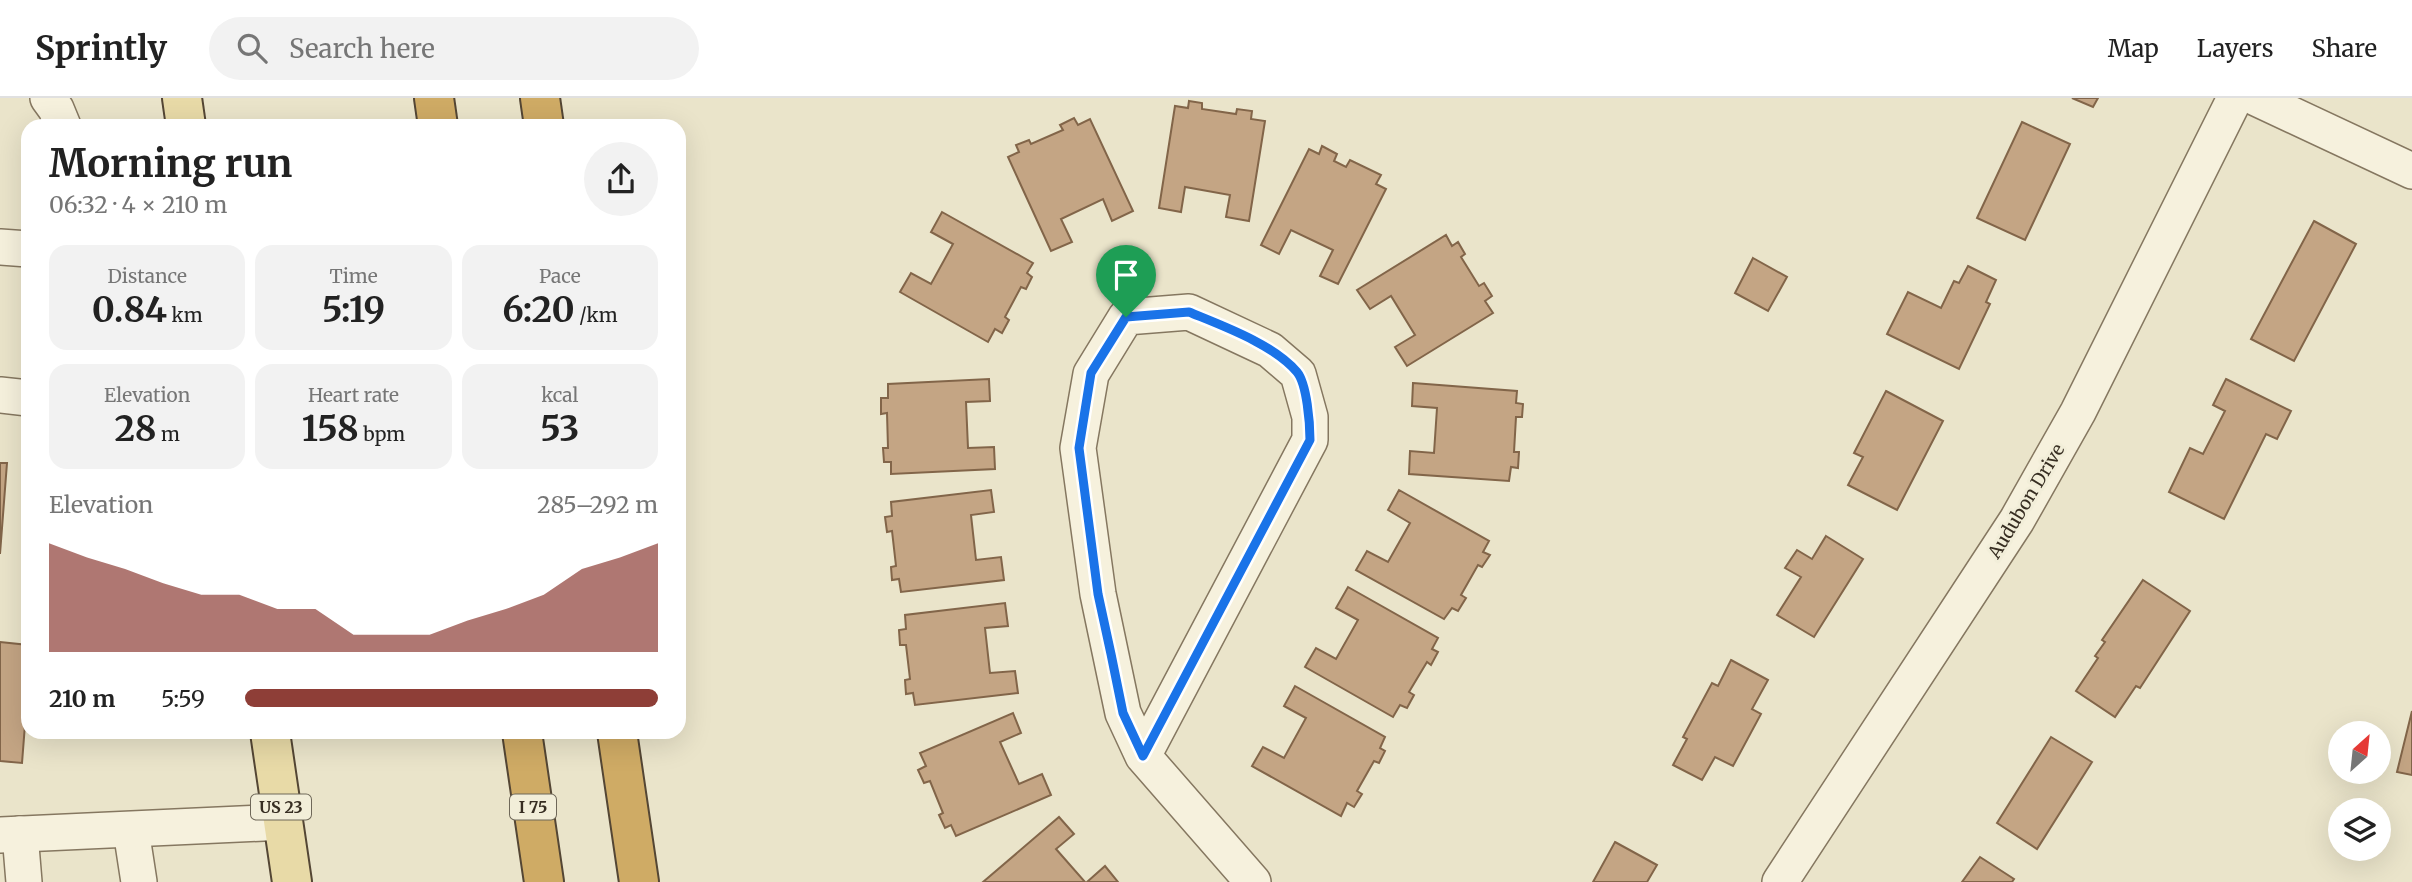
<!DOCTYPE html>
<html lang="en">
<head>
<meta charset="utf-8">
<style>
	:root { --surface:#fff; --page:#f2f2f2; --text:#222; --muted:#767676; --line:#e0e0e0; --accent:#8e3e37 }
	body { margin:0; font-family:Merriweather,serif; background:var(--page); color:var(--text); height:100vh; display:flex; flex-direction:column; font-size:26px; white-space:nowrap }
	* { box-sizing:border-box; margin:0 }
	p { font-size:23px; color:var(--muted) }
	.icon { flex:none; width:38px; height:38px; fill:none; stroke:currentColor; stroke-width:2; stroke-linecap:round; stroke-linejoin:round }
	.map { position:relative; flex:1; overflow:hidden }
	.drawer { position:absolute; left:21px; top:21px; width:665px; height:620px; display:flex; flex-direction:column; background:var(--surface); border-radius:21px; box-shadow:0 7px 28px #0002 }
	.drawer>* { flex:none }
	.needle { width:46px; rotate:27deg }
	.tools { position:absolute; left:2328px; top:623px; display:grid; gap:14px }
	.tools a { display:grid; place-items:center; width:63px; height:63px; border-radius:50%; background:var(--surface); box-shadow:0 7px 28px #0002; font-size:35px }
	.pin { position:absolute; display:grid; place-items:center; width:60px; height:60px; color:#fff; margin:-72px -30px; border-radius:50% 50% 50% 0; rotate:-45deg; box-shadow:0 0 7px #0007 }
	.pin .icon { rotate:45deg }
	.round { display:grid; place-items:center; flex:none; width:74px; height:74px; border-radius:37px; background:var(--page) }
	.head { display:flex; align-items:center; justify-content:space-between; height:119px; padding:0 28px }
	h1 { font-size:38px; font-weight:700; line-height:52px }
	.stats { display:grid; grid-template-columns:repeat(3,1fr); gap:10px; height:119px; padding:7px 28px }
	.stats div { display:grid; align-content:center; border-radius:18px; background:var(--page); text-align:center }
	.stats b { font-size:35px; font-weight:700 }
	.stats small { font-size:19px; font-weight:400 }
	.stats p { font-size:19px }
	.chart { height:196px; padding:14px 28px }
	.chart p { display:flex; justify-content:space-between }
	.chart svg { width:100%; height:126px; margin-top:7px; fill:var(--accent); opacity:.7 }
	ul { padding:0 28px; list-style:none; font-size:23px }
	li { display:grid; grid-template-columns:112px 84px 1fr; align-items:center; height:52px }
	li i { height:18px; border-radius:9px; background:var(--accent) }
	header { display:flex; align-items:center; gap:42px; box-sizing:border-box; height:98px; padding:0 35px; background:var(--surface); border-bottom:2px solid var(--line) }
	header strong { font-size:33px }
	nav { display:flex; gap:38px; margin-inline-start:auto; font-size:24px }
	.search { width:490px; height:63px; background:var(--page); display:flex; align-items:center; gap:18px; box-sizing:border-box; padding:0 24px; border-radius:38px; color:var(--muted); font-size:26px }
	.map>svg:first-child { display:block }
	.building { fill:#c4a584; stroke:#826549; stroke-width:2 }
	.lines { fill:none; stroke-linecap:round; stroke-linejoin:round }
	.minor-casing { stroke:#857760; stroke-width:38 }
	.major-casing { stroke:#544634; stroke-width:42 }
	.highway-casing { stroke:#544634; stroke-width:42 }
	.minor { stroke:#f6f1dd; stroke-width:35 }
	.major { stroke:#e8daa7; stroke-width:38 }
	.highway { stroke:#cfab65; stroke-width:38 }
	.route-casing { stroke:#fff; stroke-width:14 }
	.route { stroke:#1a73e8; stroke-width:9 }
	.labels { text-anchor:middle; dominant-baseline:central; stroke-width:6; stroke-linejoin:round; paint-order:stroke }
	.shield { fill:#f2eed9; stroke:#6f6859; stroke-width:2 }
	.shield-label { font-size:16px; font-weight:bold; fill:#372e22 }
	.street-label { font-size:18px; fill:#372e22; stroke:#f2eed9 }
</style>
</head>
<body>
<header>
<strong>Sprintly</strong>
<div class="search"><svg class="icon" aria-label="search" viewBox="0 0 24 24"><circle cx="10" cy="10" r="6"/><path d="M15 15l6 6"/></svg>Search here</div>
<nav><a>Map</a><a>Layers</a><a>Share</a></nav>
</header>
<div class="map">
<svg width="2412" height="784" viewBox="0 0 2412 784">
	<rect width="100%" height="100%" fill="#eae4ca"/>
	<g class="building">
		<polygon points="2072,0 2098,0 2093,9"/>
		<polygon points="1189,3 1202,5 1202,11 1236,16 1237,11 1252,13 1251,21 1265,23 1249,123 1226,119 1230,97 1185,89 1181,114 1159,110 1175,8 1188,10"/>
		<polygon points="1074,20 1078,27 1090,21 1133,113 1112,123 1103,101 1061,121 1072,144 1051,153 1008,59 1019,54 1016,47 1029,42 1031,46 1063,32 1060,27"/>
		<polygon points="2022,24 2070,46 2025,142 1977,120"/>
		<polygon points="1322,48 1337,56 1334,63 1346,69 1350,62 1381,77 1376,86 1386,91 1338,186 1320,178 1333,152 1291,132 1279,156 1261,147 1309,51 1319,56"/>
		<polygon points="942,114 1033,165 1027,175 1032,179 1026,191 1021,189 1005,219 1009,222 1002,235 995,231 988,244 900,194 911,175 931,186 953,146 931,134"/>
		<polygon points="2314,123 2356,146 2294,263 2251,241"/>
		<polygon points="1446,137 1452,148 1458,144 1465,156 1461,159 1479,188 1484,185 1492,198 1485,203 1493,215 1407,268 1395,249 1415,237 1391,198 1370,211 1357,192"/>
		<polygon points="1753,160 1787,179 1768,213 1735,195"/>
		<polygon points="1968,168 1996,182 1986,204 1990,206 1959,271 1887,236 1908,194 1941,210 1954,183 1959,185"/>
		<polygon points="989,281 990,303 966,304 968,350 994,349 995,371 891,376 891,364 884,364 883,350 888,350 887,315 881,316 881,300 888,300 888,286"/>
		<polygon points="2226,281 2291,313 2277,341 2266,336 2224,421 2169,394 2190,350 2203,356 2225,313 2213,307"/>
		<polygon points="1413,285 1517,293 1516,305 1523,306 1522,319 1516,319 1514,354 1519,354 1518,370 1511,369 1509,383 1409,376 1410,353 1434,355 1437,310 1412,308"/>
		<polygon points="1886,293 1943,323 1897,412 1848,387 1863,359 1854,355"/>
		<polygon points="0,365 7,365 0,456"/>
		<polygon points="991,392 994,414 971,417 976,462 1001,459 1004,482 901,494 899,481 892,482 891,469 896,468 892,433 887,434 885,419 892,418 891,404"/>
		<polygon points="1399,392 1489,443 1483,454 1490,457 1482,469 1478,467 1461,497 1466,500 1458,513 1452,510 1444,521 1356,472 1367,453 1388,464 1410,425 1388,412"/>
		<polygon points="1826,438 1863,461 1814,539 1777,517 1801,479 1785,470 1797,452 1812,461"/>
		<polygon points="2143,482 2190,513 2140,590 2136,588 2115,619 2076,593 2098,560 2095,558 2105,544 2102,542"/>
		<polygon points="1348,489 1438,540 1432,551 1438,554 1431,567 1427,564 1409,594 1414,597 1407,610 1400,607 1393,619 1305,569 1316,550 1336,561 1358,522 1336,510"/>
		<polygon points="1005,505 1008,528 985,530 990,575 1015,573 1018,595 915,607 913,595 906,596 905,582 910,581 906,547 900,547 899,532 906,531 905,517"/>
		<polygon points="0,544 28,547 28,588 22,665 0,663"/>
		<polygon points="1731,562 1768,582 1752,611 1761,616 1733,668 1715,659 1702,682 1673,667 1687,641 1683,639 1712,585 1718,588"/>
		<polygon points="1295,588 1385,639 1380,650 1385,653 1379,665 1374,663 1357,693 1362,696 1354,709 1347,705 1341,718 1252,668 1263,649 1284,660 1306,620 1284,608"/>
		<polygon points="2412,613 2412,677 2397,674"/>
		<polygon points="1013,615 1021,635 1000,644 1019,686 1042,676 1051,697 956,738 951,727 945,730 939,717 943,715 930,683 924,685 918,672 926,668 920,655"/>
		<polygon points="2051,639 2092,664 2037,751 1997,725"/>
		<polygon points="1059,719 1074,736 1056,751 1085,784 983,784"/>
		<polygon points="1615,744 1657,767 1647,784 1593,784"/>
		<polygon points="1980,759 2014,781 2012,784 1962,784"/>
		<polygon points="1105,768 1118,784 1087,784"/>
	</g>
	<g class="lines">
		<defs>
			<g id="minor">
				<polyline points="48,0 56,11 63,28"/>
				<polyline points="2256,0 2412,73"/>
				<polyline points="0,149 28,151"/>
				<polyline points="0,297 28,300"/>
				<polyline points="1143,658 1310,342 1310,319 1298,276 1270,252 1189,214 1126,219 1091,276 1078,350 1098,496 1123,615 1143,658 1253,784"/>
				<polyline points="131,732 139,784"/>
				<polyline points="20,736 24,784"/>
				<polyline points="0,737 284,724"/>
				<polyline points="1780,784 2017,422 2078,314 2235,0"/>
			</g>
			<g id="major">
				<polyline points="182,0 186,28"/>
				<polyline points="270,634 292,784"/>
			</g>
			<g id="highway">
				<polyline points="434,0 438,28"/>
				<polyline points="540,0 544,28"/>
				<polyline points="522,634 544,784"/>
				<polyline points="617,634 639,784"/>
			</g>
		</defs>
		<use href="#minor" class="minor-casing"/>
		<use href="#major" class="major-casing"/>
		<use href="#highway" class="highway-casing"/>
		<use href="#minor" class="minor"/>
		<use href="#major" class="major"/>
		<use href="#highway" class="highway"/>
	</g>
	<g class="lines">
		<defs>
			<path id="route" d="M1189,214C1223,228 1273,246 1297,274C1307,286 1310,326 1310,342L1143,658L1123,615L1111,556L1098,496L1079,350L1091,275L1126,219Z"/>
		</defs>
		<use href="#route" class="route-casing"/>
		<use href="#route" class="route"/>
	</g>
	<g class="labels">
		<g class="shield">
			<rect x="251" y="696.5" width="60" height="25" rx="5"/>
			<rect x="510" y="696.5" width="46" height="25" rx="5"/>
		</g>
		<g class="shield-label">
			<text x="281" y="709">US 23</text>
			<text x="533" y="709">I 75</text>
		</g>
		<g class="street-label">
			<text transform="translate(2026 403) rotate(-59)">Audubon Drive</text>
		</g>
	</g>
</svg>
<div class="tools">
<a><svg class="needle" viewBox="-14 -14 28 28"><path d="M0-13l5 13h-10z" fill="#e53935"/><path d="M0 13l5-13h-10z" fill="#767676"/></svg></a>
<a><svg class="icon" aria-label="layers" viewBox="0 0 24 24"><path d="M12 4l9 5-9 5-9-5zM3 14l9 5 9-5"/></svg></a>
</div>
<div class="pin" style="left:1126px;top:219px;background:#1e9e55"><svg class="icon" aria-label="arrive" viewBox="0 0 24 24"><path d="M6 21V4h12l-3 4 3 4H6"/></svg></div>
<section class="drawer">
<div class="head"><div><h1>Morning run</h1><p>06:32 · 4 × 210 m</p></div><a class="round"><svg class="icon" aria-label="share" viewBox="0 0 24 24"><path d="M12 15V3M7 8l5-5 5 5M5 13v7h14v-7"/></svg></a></div>
<div class="stats">
<div><p>Distance</p><b>0.84<small> km</small></b></div>
<div><p>Time</p><b>5:19</b></div>
<div><p>Pace</p><b>6:20<small> /km</small></b></div>
</div>
<div class="stats">
<div><p>Elevation</p><b>28<small> m</small></b></div>
<div><p>Heart rate</p><b>158<small> bpm</small></b></div>
<div><p>kcal</p><b>53</b></div>
</div>
<div class="chart"><p><span>Elevation</span>285–292 m</p>
<svg viewBox="0 0 160 44" preserveAspectRatio="none"><path d="M0 44V6L10 11L20 15L30 20L40 24L50 24L60 29L70 29L80 38L90 38L100 38L110 33L120 29L130 24L140 15L150 11L160 6V44z"/></svg>
</div>
<ul>
<li><b>210 m</b>5:59<i style="width:100%"></i></li>
</ul>
</section>
</div>
</body>
</html>
